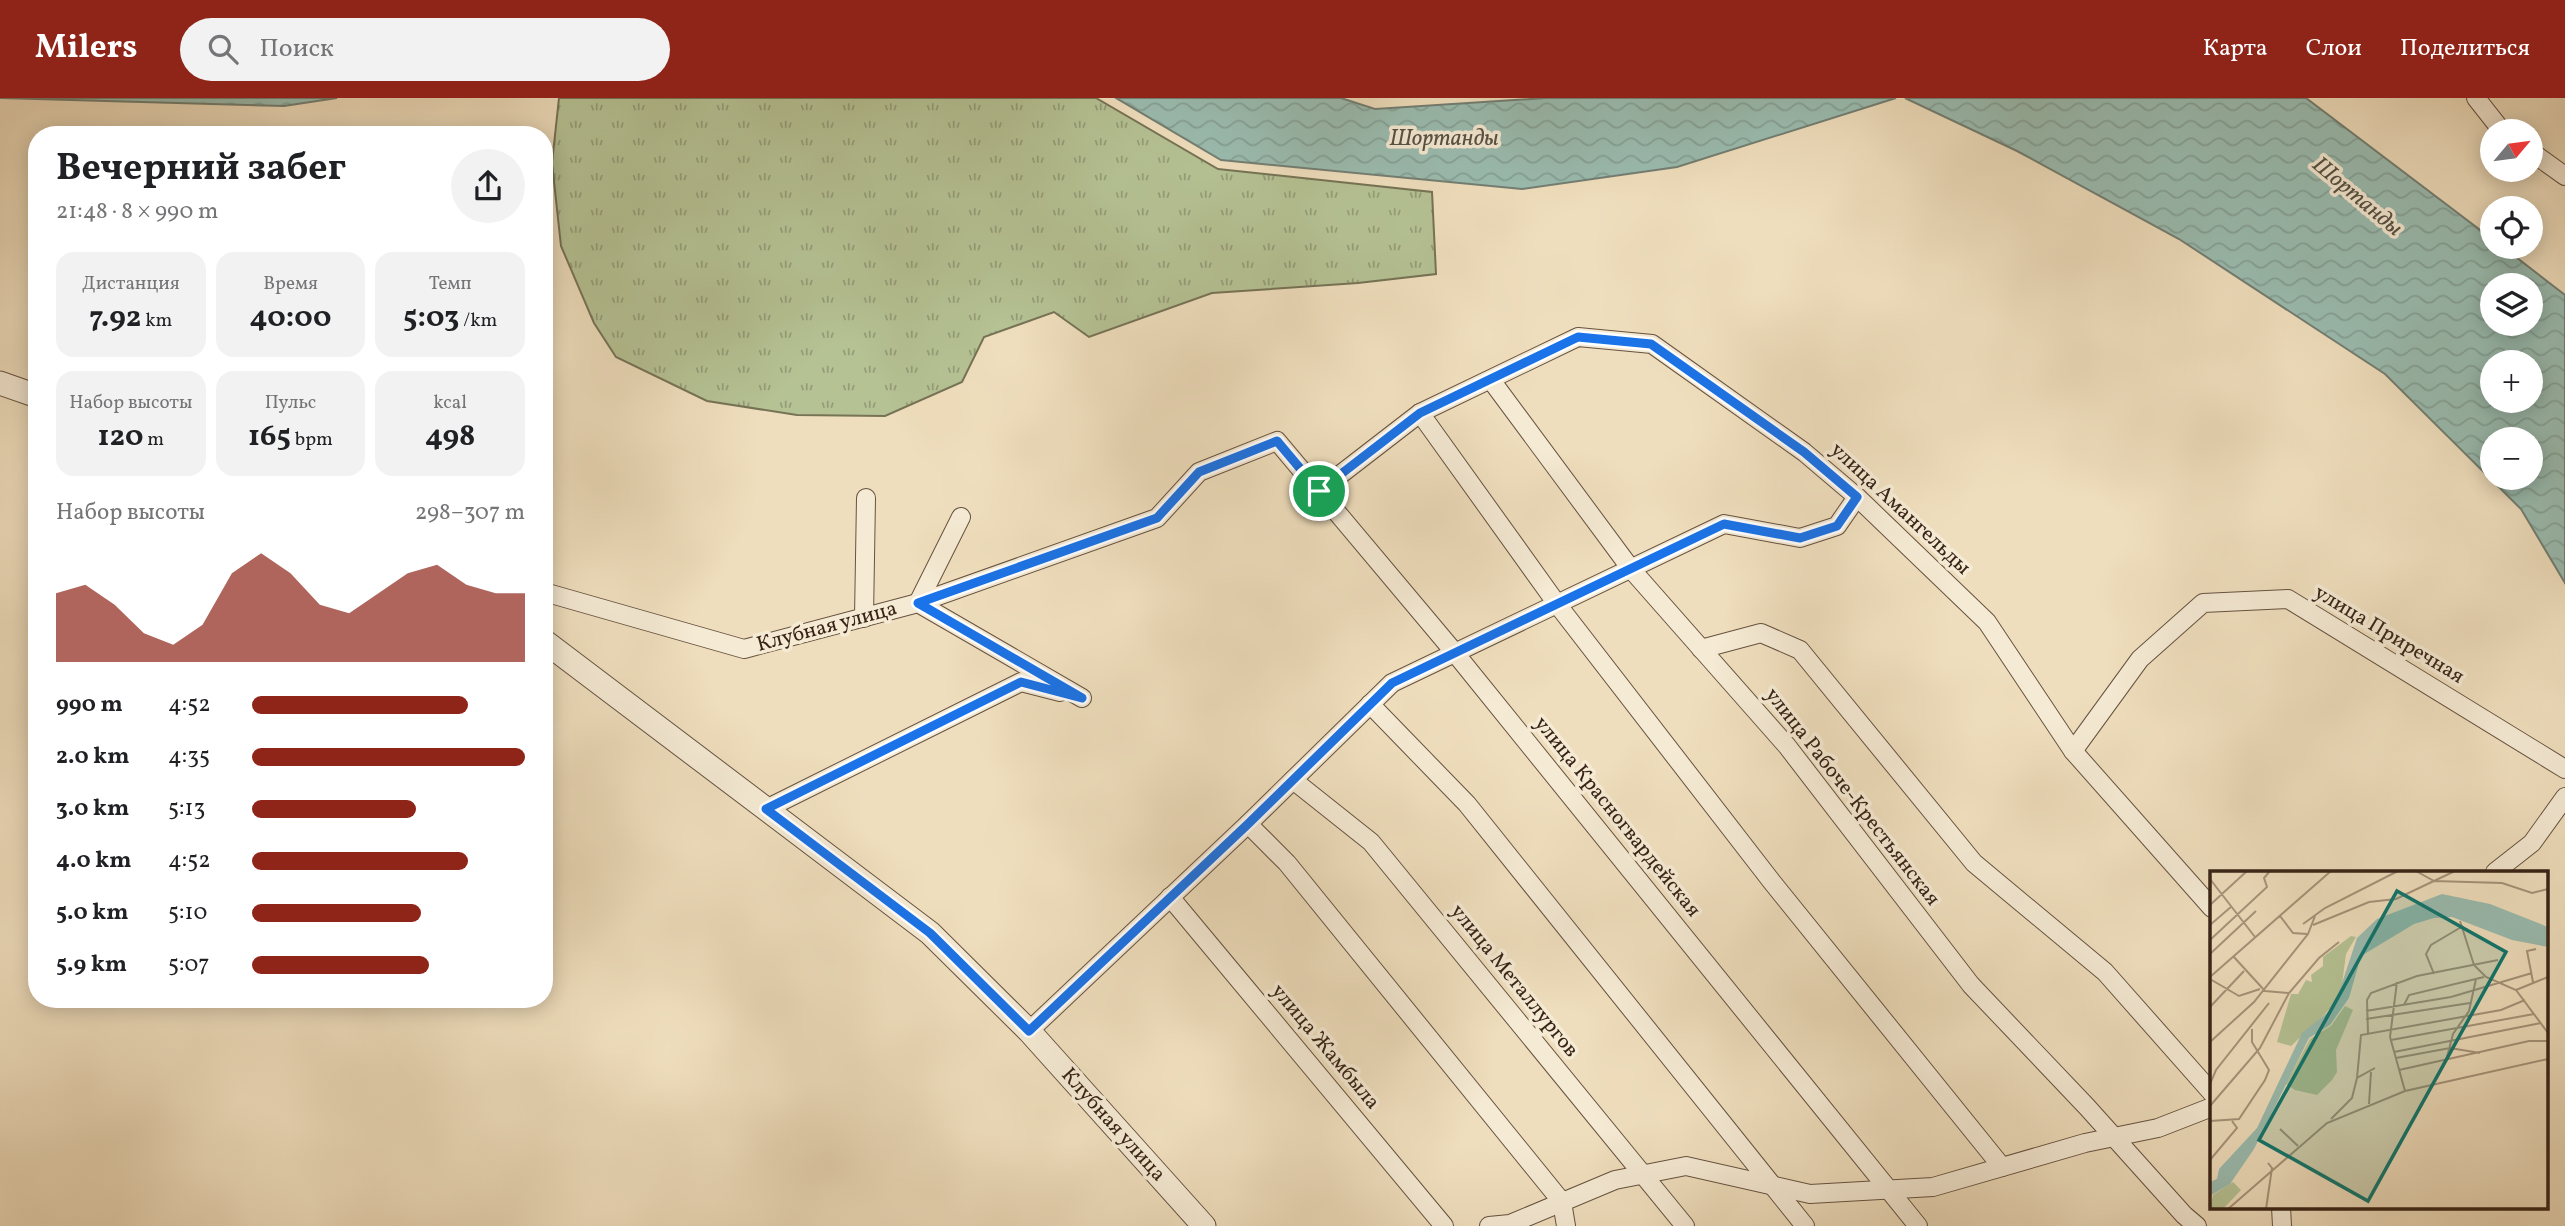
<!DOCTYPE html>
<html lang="ru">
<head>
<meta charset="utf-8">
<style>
	:root { --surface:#fff; --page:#f2f2f2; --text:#202124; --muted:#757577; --accent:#8f2418 }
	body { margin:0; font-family:Vollkorn,serif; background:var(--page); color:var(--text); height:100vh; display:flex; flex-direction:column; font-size:26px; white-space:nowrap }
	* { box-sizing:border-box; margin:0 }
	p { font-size:23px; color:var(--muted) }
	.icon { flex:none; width:38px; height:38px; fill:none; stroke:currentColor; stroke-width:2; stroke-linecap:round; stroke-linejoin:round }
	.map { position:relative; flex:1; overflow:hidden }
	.sheet { position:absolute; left:28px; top:28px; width:525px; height:882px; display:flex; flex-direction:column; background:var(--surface); border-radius:28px; box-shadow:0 4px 18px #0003 }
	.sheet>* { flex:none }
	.needle { width:46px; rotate:61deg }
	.controls { position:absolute; left:2480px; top:21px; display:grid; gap:14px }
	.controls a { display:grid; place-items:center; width:63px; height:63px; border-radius:50%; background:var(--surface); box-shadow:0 4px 18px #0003; font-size:35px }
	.pin { position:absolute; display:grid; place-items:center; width:60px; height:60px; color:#fff; margin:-30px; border:4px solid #fff; border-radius:50%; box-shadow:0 2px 7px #0007 }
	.round { display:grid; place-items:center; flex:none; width:74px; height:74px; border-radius:37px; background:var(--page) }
	.summary { display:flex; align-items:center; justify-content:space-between; height:119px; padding:0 28px }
	h1 { font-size:38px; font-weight:700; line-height:52px }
	.metrics { display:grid; grid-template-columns:repeat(3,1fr); gap:10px; height:119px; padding:7px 28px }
	.metrics div { display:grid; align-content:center; border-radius:18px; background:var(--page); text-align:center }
	.metrics b { font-size:30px; font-weight:700 }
	.metrics small { font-size:19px; font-weight:400 }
	.metrics p { font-size:19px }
	.chart { height:196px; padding:14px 28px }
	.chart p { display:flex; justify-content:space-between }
	.chart svg { width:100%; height:126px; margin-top:7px; fill:var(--accent); opacity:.7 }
	ul { padding:0 28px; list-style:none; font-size:23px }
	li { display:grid; grid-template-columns:112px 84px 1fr; align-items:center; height:52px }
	li i { height:18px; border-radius:9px; background:var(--accent) }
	header { display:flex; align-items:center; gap:42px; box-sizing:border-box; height:98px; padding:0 35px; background:var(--accent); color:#fff }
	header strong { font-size:33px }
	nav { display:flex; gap:38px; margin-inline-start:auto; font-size:24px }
	.search { width:490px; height:63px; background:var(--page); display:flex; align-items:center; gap:18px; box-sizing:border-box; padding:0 24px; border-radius:38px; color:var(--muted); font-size:26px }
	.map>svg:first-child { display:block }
	.grass { fill:url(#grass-tufts); stroke:#767356; stroke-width:2 }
	.water { fill:url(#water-waves); stroke:#737f73; stroke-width:2; fill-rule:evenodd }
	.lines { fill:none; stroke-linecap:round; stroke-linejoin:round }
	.minor-casing { stroke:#665240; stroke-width:20 }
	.tertiary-casing { stroke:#665240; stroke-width:25 }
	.minor { stroke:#f5ead4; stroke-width:18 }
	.tertiary { stroke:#f5ead4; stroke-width:23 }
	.route-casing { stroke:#fff; stroke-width:14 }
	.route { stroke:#1a73e8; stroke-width:9 }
	.labels { text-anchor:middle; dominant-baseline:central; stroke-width:7; stroke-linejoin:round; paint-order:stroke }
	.street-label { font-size:21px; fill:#382417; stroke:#f5ead4 }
	.water-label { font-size:23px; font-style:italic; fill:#555245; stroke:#f5ead4 }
	.inset-road { fill:none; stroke:#a6947b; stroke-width:2 }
	.view { fill:#0f766e; fill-opacity:0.15; stroke:#0f766e; stroke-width:3.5 }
	.inset-edge { fill:none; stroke:#382417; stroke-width:3.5 }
</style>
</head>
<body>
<header>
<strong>Milers</strong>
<div class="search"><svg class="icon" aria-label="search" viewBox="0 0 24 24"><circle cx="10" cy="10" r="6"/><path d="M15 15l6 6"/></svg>Поиск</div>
<nav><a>Карта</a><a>Слои</a><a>Поделиться</a></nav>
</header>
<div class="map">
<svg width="2565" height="1128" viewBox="0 0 2565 1128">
	<defs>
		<pattern id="grass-tufts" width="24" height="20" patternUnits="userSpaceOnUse" patternTransform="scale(1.75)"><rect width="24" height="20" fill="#b5c294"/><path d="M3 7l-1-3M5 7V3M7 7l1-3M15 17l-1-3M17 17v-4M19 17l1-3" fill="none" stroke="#949d78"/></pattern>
		<pattern id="water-waves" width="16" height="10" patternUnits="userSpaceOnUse" patternTransform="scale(1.75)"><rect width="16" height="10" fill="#9abcb0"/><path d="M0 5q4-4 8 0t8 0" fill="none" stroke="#85a197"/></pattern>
	</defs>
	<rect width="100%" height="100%" fill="#efdebd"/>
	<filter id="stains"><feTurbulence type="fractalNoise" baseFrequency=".00286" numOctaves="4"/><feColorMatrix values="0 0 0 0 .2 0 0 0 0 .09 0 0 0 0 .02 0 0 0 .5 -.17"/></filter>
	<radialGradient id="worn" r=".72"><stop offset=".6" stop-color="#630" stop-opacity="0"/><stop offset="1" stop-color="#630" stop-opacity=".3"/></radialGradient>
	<polygon class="grass" points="559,0 1096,0 1218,71 1432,94 1436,176 1358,185 1212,195 1089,239 1054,214 984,239 962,284 885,318 797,317 707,303 616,259 594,225 561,148 552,65"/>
	<g class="water">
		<polygon points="0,0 337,0 284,8"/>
		<polygon points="1116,0 1341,0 1375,11 1546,0 1896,0 1677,69 1522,91 1221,62"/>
		<path d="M1905,0H2306L2492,141V149H2503L2565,197V485L2521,411L2385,276L2179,141L2017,53ZM2492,187H2530V226H2492ZM2492,264H2530V303H2492ZM2492,341H2530V380H2492Z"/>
	</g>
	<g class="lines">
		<defs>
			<g id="minor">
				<polyline points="2476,0 2502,33"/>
				<polyline points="2530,53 2565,78"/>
				<polyline points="1491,282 1631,471 1787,648 1971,887 2087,1009 2184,1117 2197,1128"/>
				<polyline points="1420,315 1557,506 1772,784 2002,1069"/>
				<polyline points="1319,393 1420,315 1578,239 1652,246 1804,354 1857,399 1987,524 2073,653 2212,810"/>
				<polyline points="544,494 744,551 918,505 1082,600"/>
				<polyline points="918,505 1157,420 1199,374 1277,343 1455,555 1918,1128"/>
				<polyline points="918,505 961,419"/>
				<polyline points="864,520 866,400"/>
				<polyline points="1701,551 1761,535 1800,552 1974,765 2105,874 2212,995"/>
				<polyline points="1370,606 1467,706 1805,1128"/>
				<polyline points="2073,653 2140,561 2203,505 2288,501 2565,671"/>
				<polyline points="1293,682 1371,744 1685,1128"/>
				<polyline points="766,711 1021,584 1060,594"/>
				<polyline points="1248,726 1287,765 1562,1104 1566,1128"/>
				<polyline points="2495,774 2532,745 2565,699"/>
				<polyline points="1170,799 1444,1128"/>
				<polyline points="1029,933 1248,726 1392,585 1724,426 1800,440 1837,428 1857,399"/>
				<polyline points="2281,1109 2282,1128"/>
				<polyline points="1489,1128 1510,1126 1615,1082 1686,1068 1810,1096 1933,1089 2085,1045 2158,1030 2212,1009"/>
			</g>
			<g id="tertiary">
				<polyline points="0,285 37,298"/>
				<polyline points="544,543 930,835 1029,933 1204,1128"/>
			</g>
		</defs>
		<use href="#minor" class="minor-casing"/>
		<use href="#tertiary" class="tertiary-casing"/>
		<use href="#minor" class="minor"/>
		<use href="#tertiary" class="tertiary"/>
	</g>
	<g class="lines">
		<defs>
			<polygon id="route" points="1578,239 1651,246 1804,354 1857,399 1837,428 1800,440 1724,426 1392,585 1248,726 1029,933 930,835 766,711 1021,584 1082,600 918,505 1157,420 1199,374 1277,343 1319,393 1420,315"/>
		</defs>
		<use href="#route" class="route-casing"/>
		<use href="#route" class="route"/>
	</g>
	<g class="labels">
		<g class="street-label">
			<text transform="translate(1900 411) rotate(43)">улица Амангельды</text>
			<text transform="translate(827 529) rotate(-15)">Клубная улица</text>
			<text transform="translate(2389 537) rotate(31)">улица Приречная</text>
			<text transform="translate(1852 699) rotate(52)">улица Рабоче-Крестьянская</text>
			<text transform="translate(1617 719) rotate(51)">улица Красногвардейская</text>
			<text transform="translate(1514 883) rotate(51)">улица Металлургов</text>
			<text transform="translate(1325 949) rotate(50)">улица Жамбыла</text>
			<text transform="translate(1113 1027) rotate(48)">Клубная улица</text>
		</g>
		<g class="water-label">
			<text x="1444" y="41">Шортанды</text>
			<text transform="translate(2357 99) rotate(40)">Шортанды</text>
		</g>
	</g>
	<g transform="translate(2210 773)">
		<rect width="338" height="338" fill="#efdebd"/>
		<path d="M141,65L146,66L136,83L131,120L123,135L81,175L67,171L81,123H88L96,109L102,111L101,104L113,95V86ZM135,135L143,139L126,179L127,201L122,209L107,224L85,219L76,213L100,168L121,155Z" fill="#b5c294"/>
		<path d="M23,311L31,319L13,338H0L3,324Z" fill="#b5c294"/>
		<path d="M232,23L280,33L338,56V76L302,69L242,46L224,47L204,53L151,85L139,127L120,154L99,167L44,278L20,313L0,325V311L7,308L9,298L47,257L92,162L124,136L147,67L167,48Z" fill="#9abcb0"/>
		<path class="inset-road" d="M206,0L224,10L292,12L322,22L338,18M0,8L45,66M0,34L37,0M70,45L83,62L97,63M250,50L264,94M93,53L115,37L188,0M0,54L22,35M103,54L159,31L186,28L245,0M0,69L57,16L54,7L60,0M0,83L46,40M23,85L55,120L79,122M264,94L276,106L306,119L338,162M224,103L216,83L221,74L253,55M0,106L121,0M0,108L29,125L50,118M187,111L180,166L195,220M323,111L317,80L326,78M306,119L338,106M194,134L199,124L274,106M0,136L34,100M156,140L241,126L322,102M156,148L260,132M158,162L157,129L161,122L207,105L288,89M181,169L324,143M0,171L44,131L98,63L105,45M184,181L331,152M186,187L240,177L270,182M236,190L243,163L259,140L266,108M189,199L319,170H338M147,207L151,164L291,139L315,129M0,213L6,199L59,132M159,233L161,201M0,235L50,177L79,122L109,87L129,71M121,248L142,227L147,207L165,197M0,250L29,248L55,209L59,199L42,171V158M70,258L88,275M0,289L27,257L22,250M18,338L117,252L195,220L338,188M56,338L62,297L58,292"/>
		<path class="view" d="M187,20L296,81L158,330L49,269Z"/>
		<rect width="338" height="338" class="inset-edge"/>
	</g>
	<rect width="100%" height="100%" filter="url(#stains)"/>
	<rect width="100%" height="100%" fill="url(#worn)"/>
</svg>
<div class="controls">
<a><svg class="needle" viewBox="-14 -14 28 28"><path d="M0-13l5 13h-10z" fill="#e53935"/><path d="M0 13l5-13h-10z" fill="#757577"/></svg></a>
<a><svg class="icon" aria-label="locate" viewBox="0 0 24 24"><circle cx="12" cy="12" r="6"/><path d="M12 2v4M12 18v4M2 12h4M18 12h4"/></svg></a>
<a><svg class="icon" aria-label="layers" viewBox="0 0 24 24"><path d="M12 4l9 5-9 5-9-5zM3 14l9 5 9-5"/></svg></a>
<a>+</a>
<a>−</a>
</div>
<div class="pin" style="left:1319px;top:393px;background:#1e9e55"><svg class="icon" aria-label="arrive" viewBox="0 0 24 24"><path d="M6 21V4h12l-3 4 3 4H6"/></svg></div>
<section class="sheet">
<div class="summary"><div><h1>Вечерний забег</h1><p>21:48 · 8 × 990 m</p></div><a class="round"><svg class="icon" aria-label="share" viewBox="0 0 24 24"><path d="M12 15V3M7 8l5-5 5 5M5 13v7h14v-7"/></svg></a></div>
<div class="metrics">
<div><p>Дистанция</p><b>7.92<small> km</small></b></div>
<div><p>Время</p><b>40:00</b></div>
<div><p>Темп</p><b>5:03<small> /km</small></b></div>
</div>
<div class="metrics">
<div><p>Набор высоты</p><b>120<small> m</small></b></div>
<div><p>Пульс</p><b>165<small> bpm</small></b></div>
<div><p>kcal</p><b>498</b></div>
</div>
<div class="chart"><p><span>Набор высоты</span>298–307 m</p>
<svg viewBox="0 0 160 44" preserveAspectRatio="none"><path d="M0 44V20L10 17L20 24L30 34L40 38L50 31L60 13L70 6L80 13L90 24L100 27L110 20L120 13L130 10L140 17L150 20L160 20V44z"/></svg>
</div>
<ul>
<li><b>990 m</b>4:52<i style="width:79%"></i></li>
<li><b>2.0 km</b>4:35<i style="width:100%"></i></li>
<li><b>3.0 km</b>5:13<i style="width:60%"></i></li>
<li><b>4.0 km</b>4:52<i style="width:79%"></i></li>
<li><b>5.0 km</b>5:10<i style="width:62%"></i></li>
<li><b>5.9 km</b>5:07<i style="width:65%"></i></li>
</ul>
</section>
</div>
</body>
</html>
